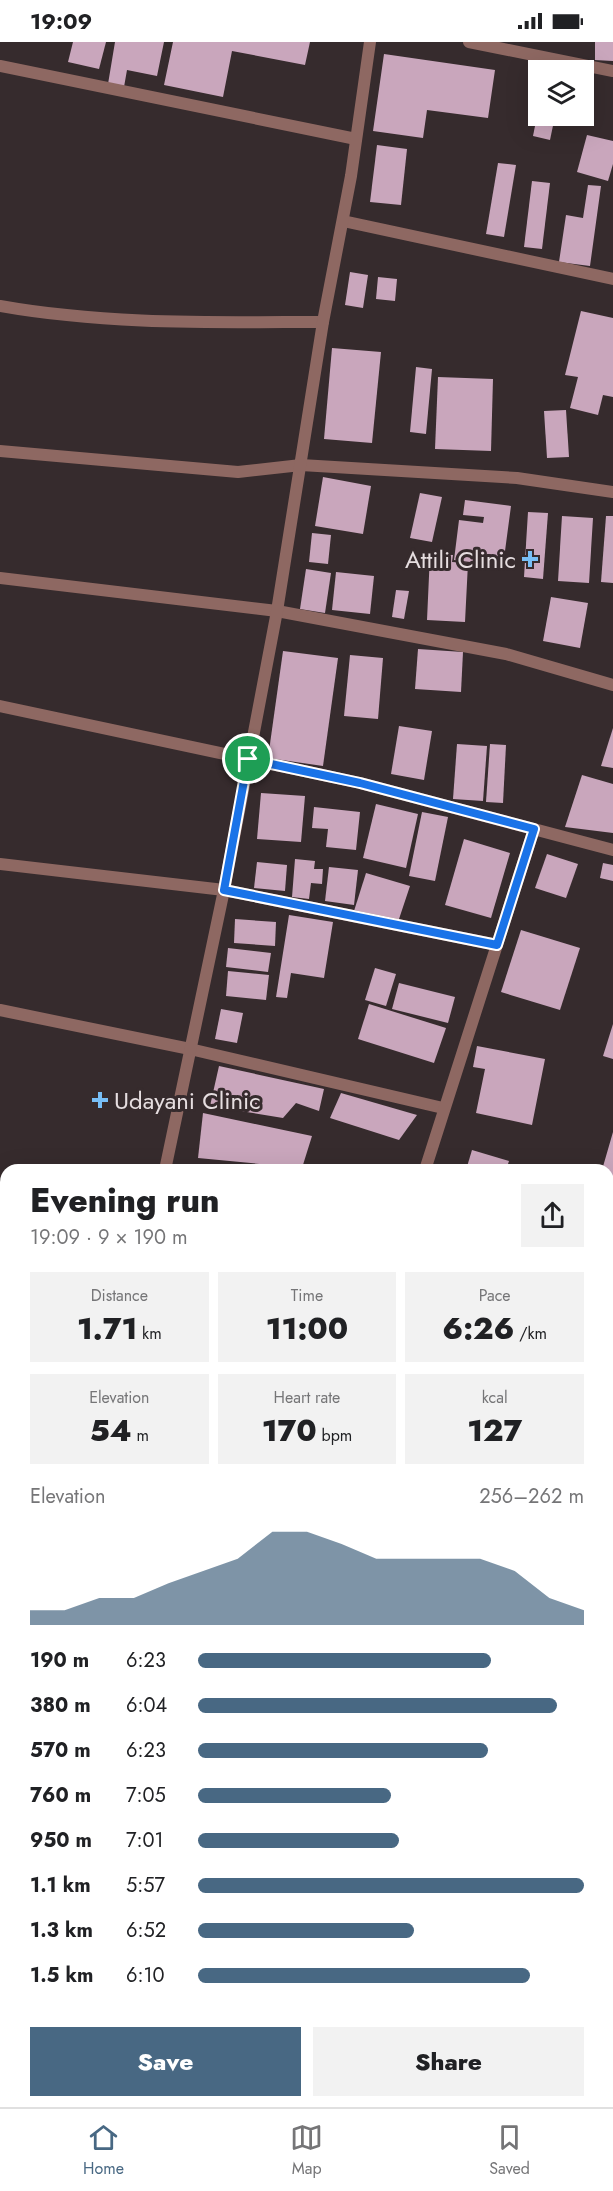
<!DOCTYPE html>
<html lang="en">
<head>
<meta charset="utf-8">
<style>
	:root { --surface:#fff; --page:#f2f2f2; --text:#202124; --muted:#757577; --line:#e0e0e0; --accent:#486883 }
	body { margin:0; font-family:Jost,sans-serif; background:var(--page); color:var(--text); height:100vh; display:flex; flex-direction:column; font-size:22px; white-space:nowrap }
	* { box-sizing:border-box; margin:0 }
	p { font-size:20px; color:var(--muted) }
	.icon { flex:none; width:33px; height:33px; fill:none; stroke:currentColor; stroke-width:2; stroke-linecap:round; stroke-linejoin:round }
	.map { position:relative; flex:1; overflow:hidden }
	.drawer { position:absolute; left:0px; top:1122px; width:614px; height:944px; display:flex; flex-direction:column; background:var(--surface); border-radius:18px 18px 0 0; box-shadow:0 6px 24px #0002 }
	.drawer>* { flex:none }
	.fabs { position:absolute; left:528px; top:18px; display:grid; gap:12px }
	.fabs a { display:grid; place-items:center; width:66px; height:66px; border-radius:0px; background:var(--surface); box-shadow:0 6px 24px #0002; font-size:30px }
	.pin { position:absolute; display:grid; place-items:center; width:51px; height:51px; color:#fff; margin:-26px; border:3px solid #fff; border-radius:50%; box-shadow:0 2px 6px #0007 }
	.round { display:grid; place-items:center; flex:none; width:63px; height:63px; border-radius:0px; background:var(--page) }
	.overview { display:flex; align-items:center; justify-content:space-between; height:102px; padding:0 30px }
	h1 { font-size:33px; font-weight:800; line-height:45px }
	.figures { display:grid; grid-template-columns:repeat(3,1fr); gap:9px; height:102px; padding:6px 30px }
	.figures div { display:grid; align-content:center; border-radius:0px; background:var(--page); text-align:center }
	.figures b { font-size:30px; font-weight:800 }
	.figures small { font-size:16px; font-weight:400 }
	.figures p { font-size:16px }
	.chart { height:168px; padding:12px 30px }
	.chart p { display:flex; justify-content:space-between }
	.chart svg { width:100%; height:108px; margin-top:6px; fill:var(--accent); opacity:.7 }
	.primary-button { display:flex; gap:12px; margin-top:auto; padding:12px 30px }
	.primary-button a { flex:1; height:69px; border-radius:0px; background:var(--accent); color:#fff; font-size:24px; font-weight:800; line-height:69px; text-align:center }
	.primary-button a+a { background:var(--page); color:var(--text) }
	ul { padding:0 30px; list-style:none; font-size:20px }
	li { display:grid; grid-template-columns:96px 72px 1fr; align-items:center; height:45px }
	li i { height:15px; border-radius:8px; background:var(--accent) }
	.status { display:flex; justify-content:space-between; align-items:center; height:42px; padding:0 30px; background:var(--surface); direction:ltr }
	.status svg { height:16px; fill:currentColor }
	.tab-bar { display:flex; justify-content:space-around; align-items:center; height:84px; border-top:2px solid var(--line); background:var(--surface); font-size:16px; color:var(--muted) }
	.tab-bar a { display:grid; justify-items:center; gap:3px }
	.tab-bar .selected { color:var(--accent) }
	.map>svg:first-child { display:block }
	.building { fill:#c9a6bc }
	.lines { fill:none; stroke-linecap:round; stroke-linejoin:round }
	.minor { stroke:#8e6862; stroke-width:12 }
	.tertiary { stroke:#8e6862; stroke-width:12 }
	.primary { stroke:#ed9f94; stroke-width:15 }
	.route-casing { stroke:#fff; stroke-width:12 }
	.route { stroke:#1a73e8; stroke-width:8 }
	.poi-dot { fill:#78bff7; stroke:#362b2d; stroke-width:2 }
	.labels { text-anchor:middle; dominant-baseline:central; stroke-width:6; stroke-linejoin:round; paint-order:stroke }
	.poi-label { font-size:24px; fill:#e6dee0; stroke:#362b2d; text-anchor:end }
</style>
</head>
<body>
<div class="status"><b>19:09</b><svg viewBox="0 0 49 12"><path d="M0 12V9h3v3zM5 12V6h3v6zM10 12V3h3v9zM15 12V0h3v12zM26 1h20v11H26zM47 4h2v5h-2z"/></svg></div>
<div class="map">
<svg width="613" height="2065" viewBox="0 0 613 2065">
	<rect width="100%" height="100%" fill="#362b2d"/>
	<g class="building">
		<polygon points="73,0 106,0 99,27 68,20"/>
		<polygon points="115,0 164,0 157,34 127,28 124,45 108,42"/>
		<polygon points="173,0 310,0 305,23 232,9 223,55 164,43"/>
		<polygon points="595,0 613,0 613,19 595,18"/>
		<polygon points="384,12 495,28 488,76 427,68 423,96 373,89"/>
		<polygon points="537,74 555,74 550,98 533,94"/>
		<polygon points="587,93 613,99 613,122 608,139 577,130"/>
		<polygon points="377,103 407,107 401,163 370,160"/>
		<polygon points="498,121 516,123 504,195 486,192"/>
		<polygon points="532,139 550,141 542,207 524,205"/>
		<polygon points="588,143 601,144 590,224 559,220 566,173 583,176"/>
		<polygon points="350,230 368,233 363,266 345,263"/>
		<polygon points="378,235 397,237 395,259 376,257"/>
		<polygon points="581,269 613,276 613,355 603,353 598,373 570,366 578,335 565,333"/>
		<polygon points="332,306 381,310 372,401 324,397"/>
		<polygon points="416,325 432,327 426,392 410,390"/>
		<polygon points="438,335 493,337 491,409 435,407"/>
		<polygon points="566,368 569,415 547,416 544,369"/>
		<polygon points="323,435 371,444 363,492 315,484"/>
		<polygon points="420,451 442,455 432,500 410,496"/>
		<polygon points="465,458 511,464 503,524 454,518 459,478 483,481 484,475 463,473"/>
		<polygon points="528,470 548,471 543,537 524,535"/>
		<polygon points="562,474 593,476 589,541 558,539"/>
		<polygon points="606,474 613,474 613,541 601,540"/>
		<polygon points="312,491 331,493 328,522 309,520"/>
		<polygon points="430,512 453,513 452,520 468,521 465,580 427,578"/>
		<polygon points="306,527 331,531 325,571 300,567"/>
		<polygon points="336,530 374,534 370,572 332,568"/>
		<polygon points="396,548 409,549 404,577 392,575"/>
		<polygon points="551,555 588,561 580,606 543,599"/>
		<polygon points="418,607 463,610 461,650 415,647"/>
		<polygon points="283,609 338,616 323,724 268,716"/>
		<polygon points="350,613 383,616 378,677 344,674"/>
		<polygon points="399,684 432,689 424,738 391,732"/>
		<polygon points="613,686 613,726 601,724"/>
		<polygon points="457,702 487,704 483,759 453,757"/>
		<polygon points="490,702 506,703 503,761 486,760"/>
		<polygon points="582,733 613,742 613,791 565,785"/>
		<polygon points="261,751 305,754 301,800 257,797"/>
		<polygon points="376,762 418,772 406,826 363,816"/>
		<polygon points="314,765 360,770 356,808 326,805 328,787 312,786"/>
		<polygon points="422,770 448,775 435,839 409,834"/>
		<polygon points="464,797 510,811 491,876 445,863"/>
		<polygon points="547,812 578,822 566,856 535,846"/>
		<polygon points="295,817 315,819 314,827 323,827 322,842 311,841 309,857 292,855"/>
		<polygon points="257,820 287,823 285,849 254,846"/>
		<polygon points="603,821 613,823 613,839 600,836"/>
		<polygon points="329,825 358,828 354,863 325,859"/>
		<polygon points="366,831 410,844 398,880 354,869"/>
		<polygon points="289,873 333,880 324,936 291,931 287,956 276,955"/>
		<polygon points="235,877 276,880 275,904 234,901"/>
		<polygon points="521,888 580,906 560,968 501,950"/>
		<polygon points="228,906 271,911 268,930 226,925"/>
		<polygon points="375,926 396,932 386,964 365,958"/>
		<polygon points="228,929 269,933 266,958 226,954"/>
		<polygon points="399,941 455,955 448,981 392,967"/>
		<polygon points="369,962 446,986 434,1021 358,997"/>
		<polygon points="221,967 243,971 237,1001 215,997"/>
		<polygon points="613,982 613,1017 603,1014"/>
		<polygon points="477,1004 545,1017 532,1083 476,1071 485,1027 473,1025"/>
		<polygon points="219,1024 324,1047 319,1069 296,1061 283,1076 210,1064"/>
		<polygon points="341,1051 417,1073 399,1098 330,1076"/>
		<polygon points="203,1071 312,1094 302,1126 198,1116"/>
		<polygon points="613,1090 613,1145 608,1144 608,1128 602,1128"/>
		<polygon points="472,1108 509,1119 506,1128 466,1128"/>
		<polygon points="608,1507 613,1509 613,1544 608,1543"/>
		<polygon points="608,1588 613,1596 613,1607 608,1611"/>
		<polygon points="613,1621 613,1657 608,1661 608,1625"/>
		<polygon points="608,1726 613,1734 613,1778 608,1771"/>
		<polygon points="613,1921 613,1946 608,1948 608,1923"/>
		<polygon points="613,1961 613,1999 608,2001 608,1962"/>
		<polygon points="613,2001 613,2030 612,2030 608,2002"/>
		<polygon points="400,2060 435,2060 426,2065 404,2065"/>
		<polygon points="513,2060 549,2060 552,2065 516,2065"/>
	</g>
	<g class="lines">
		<g class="minor">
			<polyline points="469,0 613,29"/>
			<polyline points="0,24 356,97"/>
			<polyline points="343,179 613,237"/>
			<path d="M0,264C106,283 216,280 323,280"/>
			<polyline points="0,409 238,430 301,423 517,436 613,450"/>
			<polyline points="0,536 277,569 506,612 613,643"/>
			<polyline points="0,664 360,741 613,808"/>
			<polyline points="0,822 224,848 497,903"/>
			<polyline points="0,968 190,1007 443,1066"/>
			<polyline points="425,1128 534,787"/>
			<polyline points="0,1146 6,1146"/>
			<polyline points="0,1310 6,1310"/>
			<polyline points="608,1434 613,1437"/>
			<polyline points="0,1466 6,1466"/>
			<polyline points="0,1642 6,1642"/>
			<polyline points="608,1867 613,1876"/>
			<polyline points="439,2065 448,2060"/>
		</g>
		<polyline class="tertiary" points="165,1128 224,848 277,569 323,280 351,134 370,0"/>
		<g class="primary">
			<polyline points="608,1667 613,1662"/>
			<polyline points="608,1701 613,1696"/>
			<polyline points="0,1931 6,1930"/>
			<polyline points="0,1975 6,1974"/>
			<polyline points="142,2060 147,2065"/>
			<polyline points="217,2065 223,2060"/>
		</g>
	</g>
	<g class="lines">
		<defs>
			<polygon id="route" points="248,717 360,741 534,787 497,903 224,848"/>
		</defs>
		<use href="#route" class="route-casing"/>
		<use href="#route" class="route"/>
	</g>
	<g class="poi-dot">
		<path d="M527 508h6v6h6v6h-6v6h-6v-6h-6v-6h6z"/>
		<path d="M97 1049h6v6h6v6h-6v6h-6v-6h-6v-6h6z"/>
	</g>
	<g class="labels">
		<g class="poi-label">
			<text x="516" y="517">Attili Clinic</text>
			<text x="114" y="1058" text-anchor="start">Udayani Clinic</text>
		</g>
	</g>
</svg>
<div class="fabs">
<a><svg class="icon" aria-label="layers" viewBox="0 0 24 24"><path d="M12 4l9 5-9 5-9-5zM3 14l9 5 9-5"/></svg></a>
</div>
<div class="pin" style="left:248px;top:717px;background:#1e9e55"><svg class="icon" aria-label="arrive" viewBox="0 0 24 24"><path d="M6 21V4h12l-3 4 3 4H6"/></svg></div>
<section class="drawer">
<div class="overview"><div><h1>Evening run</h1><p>19:09 · 9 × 190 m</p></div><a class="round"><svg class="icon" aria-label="share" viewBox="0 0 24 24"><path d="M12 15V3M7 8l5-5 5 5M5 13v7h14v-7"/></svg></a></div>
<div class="figures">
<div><p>Distance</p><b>1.71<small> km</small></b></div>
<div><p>Time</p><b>11:00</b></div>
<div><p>Pace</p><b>6:26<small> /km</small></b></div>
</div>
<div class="figures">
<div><p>Elevation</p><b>54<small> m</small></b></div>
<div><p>Heart rate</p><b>170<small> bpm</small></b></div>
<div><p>kcal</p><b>127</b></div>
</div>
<div class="chart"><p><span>Elevation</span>256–262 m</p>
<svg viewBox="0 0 160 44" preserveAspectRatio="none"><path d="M0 44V38L10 38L20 33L30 33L40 27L50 22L60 17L70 6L80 6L90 11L100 17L110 17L120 17L130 17L140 22L150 33L160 38V44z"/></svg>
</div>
<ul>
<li><b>190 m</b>6:23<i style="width:76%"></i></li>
<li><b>380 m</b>6:04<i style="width:93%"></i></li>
<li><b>570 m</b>6:23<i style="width:75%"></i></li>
<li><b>760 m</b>7:05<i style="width:50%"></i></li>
<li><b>950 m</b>7:01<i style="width:52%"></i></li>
<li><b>1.1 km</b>5:57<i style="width:100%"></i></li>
<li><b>1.3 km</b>6:52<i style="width:56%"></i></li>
<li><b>1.5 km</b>6:10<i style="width:86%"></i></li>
</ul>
<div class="primary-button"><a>Save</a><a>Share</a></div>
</section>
</div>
<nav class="tab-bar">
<a class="selected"><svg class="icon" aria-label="home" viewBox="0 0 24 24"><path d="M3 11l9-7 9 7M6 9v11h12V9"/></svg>Home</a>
<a><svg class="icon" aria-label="map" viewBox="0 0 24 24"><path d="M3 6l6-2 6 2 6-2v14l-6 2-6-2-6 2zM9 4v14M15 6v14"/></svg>Map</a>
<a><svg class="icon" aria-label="saved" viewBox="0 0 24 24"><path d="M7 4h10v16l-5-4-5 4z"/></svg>Saved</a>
</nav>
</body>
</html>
